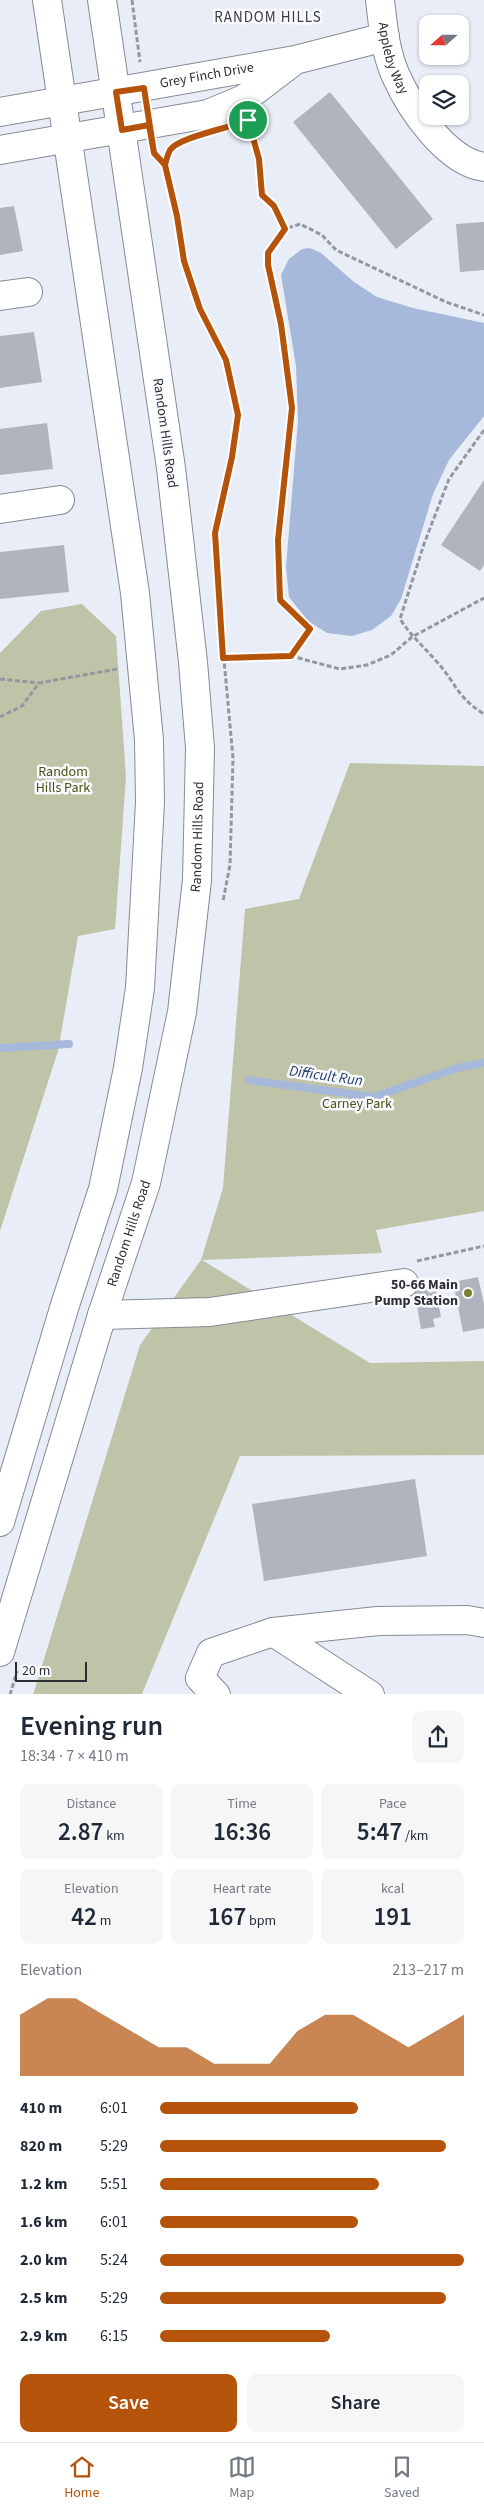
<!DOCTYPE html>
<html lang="en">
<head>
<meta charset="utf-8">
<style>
	:root { --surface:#fff; --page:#f6f6f7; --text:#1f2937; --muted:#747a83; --line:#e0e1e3; --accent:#b45309 }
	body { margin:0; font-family:"Source Sans 3",sans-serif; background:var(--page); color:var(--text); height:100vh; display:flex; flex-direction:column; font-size:19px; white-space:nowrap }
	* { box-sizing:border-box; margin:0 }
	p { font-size:16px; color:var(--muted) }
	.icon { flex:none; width:28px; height:28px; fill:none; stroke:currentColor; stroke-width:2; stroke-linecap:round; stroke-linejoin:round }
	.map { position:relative; height:1694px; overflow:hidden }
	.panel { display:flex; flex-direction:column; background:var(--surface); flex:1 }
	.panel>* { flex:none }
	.needle { width:32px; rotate:249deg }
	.tools { position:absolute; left:419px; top:15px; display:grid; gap:10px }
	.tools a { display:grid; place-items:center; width:50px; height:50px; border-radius:10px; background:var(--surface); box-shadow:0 1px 4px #0004; font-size:25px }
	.scale { position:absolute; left:15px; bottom:12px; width:72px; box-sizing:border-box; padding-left:5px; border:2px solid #2d3033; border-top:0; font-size:14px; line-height:18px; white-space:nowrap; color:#2d3033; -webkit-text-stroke:4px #f8fafe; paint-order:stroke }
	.pin { position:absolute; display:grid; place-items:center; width:42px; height:42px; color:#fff; margin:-21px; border:2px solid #fff; border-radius:50%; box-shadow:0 1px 5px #0007 }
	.round { display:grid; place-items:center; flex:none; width:52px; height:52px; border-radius:10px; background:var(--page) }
	.summary { display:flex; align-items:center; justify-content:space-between; height:85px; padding:0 20px }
	h1 { font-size:28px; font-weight:600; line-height:38px }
	.metrics { display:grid; grid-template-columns:repeat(3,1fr); gap:8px; height:85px; padding:5px 20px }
	.metrics div { display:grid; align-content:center; border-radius:10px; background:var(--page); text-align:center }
	.metrics b { font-size:25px; font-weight:600 }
	.metrics small { font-size:14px; font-weight:400 }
	.metrics p { font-size:14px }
	.chart { height:140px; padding:10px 20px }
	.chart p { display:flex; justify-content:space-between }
	.chart svg { width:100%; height:90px; margin-top:5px; fill:var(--accent); opacity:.7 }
	.action { display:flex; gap:10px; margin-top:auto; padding:10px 20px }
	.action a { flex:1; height:58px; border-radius:10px; background:var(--accent); color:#fff; font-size:20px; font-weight:600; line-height:58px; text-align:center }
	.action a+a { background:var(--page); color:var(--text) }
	ul { padding:0 20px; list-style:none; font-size:16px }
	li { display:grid; grid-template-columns:80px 60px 1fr; align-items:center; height:38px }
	li i { height:12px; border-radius:6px; background:var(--accent) }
	.menu { display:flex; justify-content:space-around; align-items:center; height:70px; border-top:1px solid var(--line); background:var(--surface); font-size:14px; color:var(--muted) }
	.menu a { display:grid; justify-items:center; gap:2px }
	.menu .current { color:var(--accent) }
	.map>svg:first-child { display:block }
	.green { fill:#bfc4a8 }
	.water { fill:#a6b9db }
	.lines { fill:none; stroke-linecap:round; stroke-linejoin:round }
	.stream { stroke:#a6b9db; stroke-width:8 }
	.building { fill:#afb4be }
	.minor-casing { stroke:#868b94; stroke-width:30 }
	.path { stroke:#93979e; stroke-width:3; stroke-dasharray:5 2.5; stroke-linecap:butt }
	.minor { stroke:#fff; stroke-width:28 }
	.route-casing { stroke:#fff; stroke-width:10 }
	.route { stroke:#b45309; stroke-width:6 }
	.poi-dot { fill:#7a822d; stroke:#f8fafe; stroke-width:2 }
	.labels { text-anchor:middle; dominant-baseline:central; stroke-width:5; stroke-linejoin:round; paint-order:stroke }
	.street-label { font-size:14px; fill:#2d3033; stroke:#f8fafe }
	.park-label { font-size:14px; fill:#4c5215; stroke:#f8fafe }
	.poi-label { font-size:14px; font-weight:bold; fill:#2d3033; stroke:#f8fafe; text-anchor:end }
	.neighbourhood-label { font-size:15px; letter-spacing:1px; fill:#383d44; stroke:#f8fafe }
	.water-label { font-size:15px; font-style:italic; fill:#29416d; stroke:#f8fafe }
</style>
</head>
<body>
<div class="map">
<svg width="484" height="1695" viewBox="0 0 484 1695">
	<rect width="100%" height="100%" fill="#e8edf7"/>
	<g class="green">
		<polygon points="82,604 116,636 126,777 115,929 78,936 58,1051 0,1231 0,653 41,611"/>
		<polygon points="350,763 484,766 484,1211 376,1230 382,1253 202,1260 370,1363 484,1361 484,1455 240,1456 142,1694 33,1695 140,1345 201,1260 223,1188 245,909 299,899"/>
	</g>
	<polygon class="water" points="310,248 321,253 354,282 377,297 413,308 484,323 484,416 449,460 433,494 401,599 391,616 372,630 352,636 327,633 308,621 289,597 286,567 298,421 296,366 281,275 289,259 302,249"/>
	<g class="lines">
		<g class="stream">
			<polyline points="0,1048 69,1044"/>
			<polyline points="249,1080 374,1097 457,1068 484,1063"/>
		</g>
	</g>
	<g class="building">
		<polygon points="330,92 433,219 396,249 293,122"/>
		<polygon points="14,206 23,251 0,255 0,208"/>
		<polygon points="484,222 484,270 460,272 456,224"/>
		<polygon points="34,332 42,382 0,388 0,336"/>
		<polygon points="47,423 53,469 0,475 0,429"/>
		<polygon points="484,480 484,565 480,571 441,545"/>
		<polygon points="64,545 69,592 0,599 0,552"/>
		<polygon points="478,1277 484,1304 484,1328 463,1332 453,1282"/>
		<polygon points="428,1287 429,1293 436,1291 441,1317 433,1319 435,1327 421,1329 414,1289"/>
		<polygon points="415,1479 427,1556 264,1581 252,1504"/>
	</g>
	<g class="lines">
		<defs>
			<g id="minor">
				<path id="s1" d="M380,0C383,25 385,52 396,76C410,108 447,162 484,167"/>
				<path id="s2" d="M0,112L295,60L385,37"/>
				<polyline points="0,150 208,114 244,99 290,64"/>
				<polyline points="0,296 28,292"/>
				<polyline points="0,509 60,500"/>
				<polyline points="102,1315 210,1312 404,1283"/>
				<polyline points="0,1522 65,1305 103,1189 128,1068 140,988 150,802 149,740 135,593 47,0"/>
				<polyline points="273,1632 370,1695"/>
				<path id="s3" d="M0,1652L102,1315L146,1183L182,1012L197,880L200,748L193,662L171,468L102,0"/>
				<polyline points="216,1695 200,1678 211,1653 273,1632 378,1621 467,1620 484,1623"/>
			</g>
		</defs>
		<use href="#minor" class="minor-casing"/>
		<g class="path">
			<polyline points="132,0 140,62"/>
			<polyline points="249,124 259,159 262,195 273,207 285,229"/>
			<polyline points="153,150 165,165 177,216 184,261 200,309 226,360 238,415 232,457 215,533 221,627 233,758 230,865 223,901"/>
			<polyline points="165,165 170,151 174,146"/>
			<path d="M484,430L449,479L424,544L400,619C411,636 425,648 438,663C457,685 457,697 484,714"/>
			<polyline points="291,656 310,629 280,600 277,540 292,408 281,323 268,265 268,253 285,229 300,224 322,235 336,250 446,302 484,315"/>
			<polyline points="223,659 291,656 340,669 367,665 391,655 412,637 484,598"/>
			<polyline points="0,679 39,683"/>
			<polyline points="0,717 22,706 39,683 117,669"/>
			<polyline points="417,1261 484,1246"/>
			<polyline points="10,1695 17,1671"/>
		</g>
		<use href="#minor" class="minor"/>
	</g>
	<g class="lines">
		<defs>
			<path id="route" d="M248,120C230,128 179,137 170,150C168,154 166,161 165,165L154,153L144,88L116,92L122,130L149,125L154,153L165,165L177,216L184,261L200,309L226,360L238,415L232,457L215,533L223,658L291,656L310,629L280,600L278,540L292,408L281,324L268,265V253L285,229L274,206L262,195L259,159L248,120"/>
		</defs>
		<use href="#route" class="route-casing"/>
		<use href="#route" class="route"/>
	</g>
	<circle class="poi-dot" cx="468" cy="1293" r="5"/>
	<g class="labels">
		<g class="street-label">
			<text stroke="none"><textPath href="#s1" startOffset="60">Appleby Way</textPath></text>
			<text stroke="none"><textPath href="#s2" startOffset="210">Grey Finch Drive</textPath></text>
			<text transform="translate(165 433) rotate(82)">Random Hills Road</text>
			<text stroke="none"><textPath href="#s3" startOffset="842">Random Hills Road</textPath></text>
			<text stroke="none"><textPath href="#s3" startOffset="438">Random Hills Road</textPath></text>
		</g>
		<g class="park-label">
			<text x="63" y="772">Random<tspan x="63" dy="16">Hills Park</tspan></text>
			<text x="357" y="1104">Carney Park</text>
		</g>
		<g class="poi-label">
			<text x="458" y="1285">50-66 Main<tspan x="458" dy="16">Pump Station</tspan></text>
		</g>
		<g class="neighbourhood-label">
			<text x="268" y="17">RANDOM HILLS</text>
		</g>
		<g class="water-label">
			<text transform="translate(326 1076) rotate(8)">Difficult Run</text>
		</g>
	</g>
</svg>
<div class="tools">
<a><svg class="needle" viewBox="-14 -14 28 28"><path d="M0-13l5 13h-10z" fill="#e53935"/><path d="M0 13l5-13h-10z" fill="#747a83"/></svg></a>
<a><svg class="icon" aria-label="layers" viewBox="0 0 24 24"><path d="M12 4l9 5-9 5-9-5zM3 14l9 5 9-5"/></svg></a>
</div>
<div class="scale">20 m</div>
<div class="pin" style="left:248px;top:120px;background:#1e9e55"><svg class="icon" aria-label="arrive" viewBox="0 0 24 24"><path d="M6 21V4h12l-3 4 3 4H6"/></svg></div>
</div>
<section class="panel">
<div class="summary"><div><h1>Evening run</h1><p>18:34 · 7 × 410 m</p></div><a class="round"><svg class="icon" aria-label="share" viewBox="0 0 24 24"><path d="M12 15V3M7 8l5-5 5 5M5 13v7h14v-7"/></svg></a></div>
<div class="metrics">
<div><p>Distance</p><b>2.87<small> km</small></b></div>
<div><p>Time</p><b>16:36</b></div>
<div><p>Pace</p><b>5:47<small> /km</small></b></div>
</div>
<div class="metrics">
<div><p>Elevation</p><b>42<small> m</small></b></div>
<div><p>Heart rate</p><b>167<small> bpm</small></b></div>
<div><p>kcal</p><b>191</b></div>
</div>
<div class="chart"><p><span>Elevation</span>213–217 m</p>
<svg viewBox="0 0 160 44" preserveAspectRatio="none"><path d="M0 44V14L10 6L20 6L30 14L40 22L50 30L60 30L70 38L80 38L90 38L100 22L110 14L120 14L130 22L140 30L150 22L160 14V44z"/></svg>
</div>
<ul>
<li><b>410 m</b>6:01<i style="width:65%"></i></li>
<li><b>820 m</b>5:29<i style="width:94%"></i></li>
<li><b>1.2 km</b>5:51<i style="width:72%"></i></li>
<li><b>1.6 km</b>6:01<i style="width:65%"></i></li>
<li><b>2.0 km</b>5:24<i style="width:100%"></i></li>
<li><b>2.5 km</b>5:29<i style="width:94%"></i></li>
<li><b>2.9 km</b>6:15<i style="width:56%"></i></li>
</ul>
<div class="action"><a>Save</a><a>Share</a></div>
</section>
<nav class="menu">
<a class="current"><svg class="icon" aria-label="home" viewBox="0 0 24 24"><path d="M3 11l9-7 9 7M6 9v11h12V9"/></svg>Home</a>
<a><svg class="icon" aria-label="map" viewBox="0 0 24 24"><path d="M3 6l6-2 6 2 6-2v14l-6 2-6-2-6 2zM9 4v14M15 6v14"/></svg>Map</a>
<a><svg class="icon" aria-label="saved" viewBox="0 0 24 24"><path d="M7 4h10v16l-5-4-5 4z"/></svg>Saved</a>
</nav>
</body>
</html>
